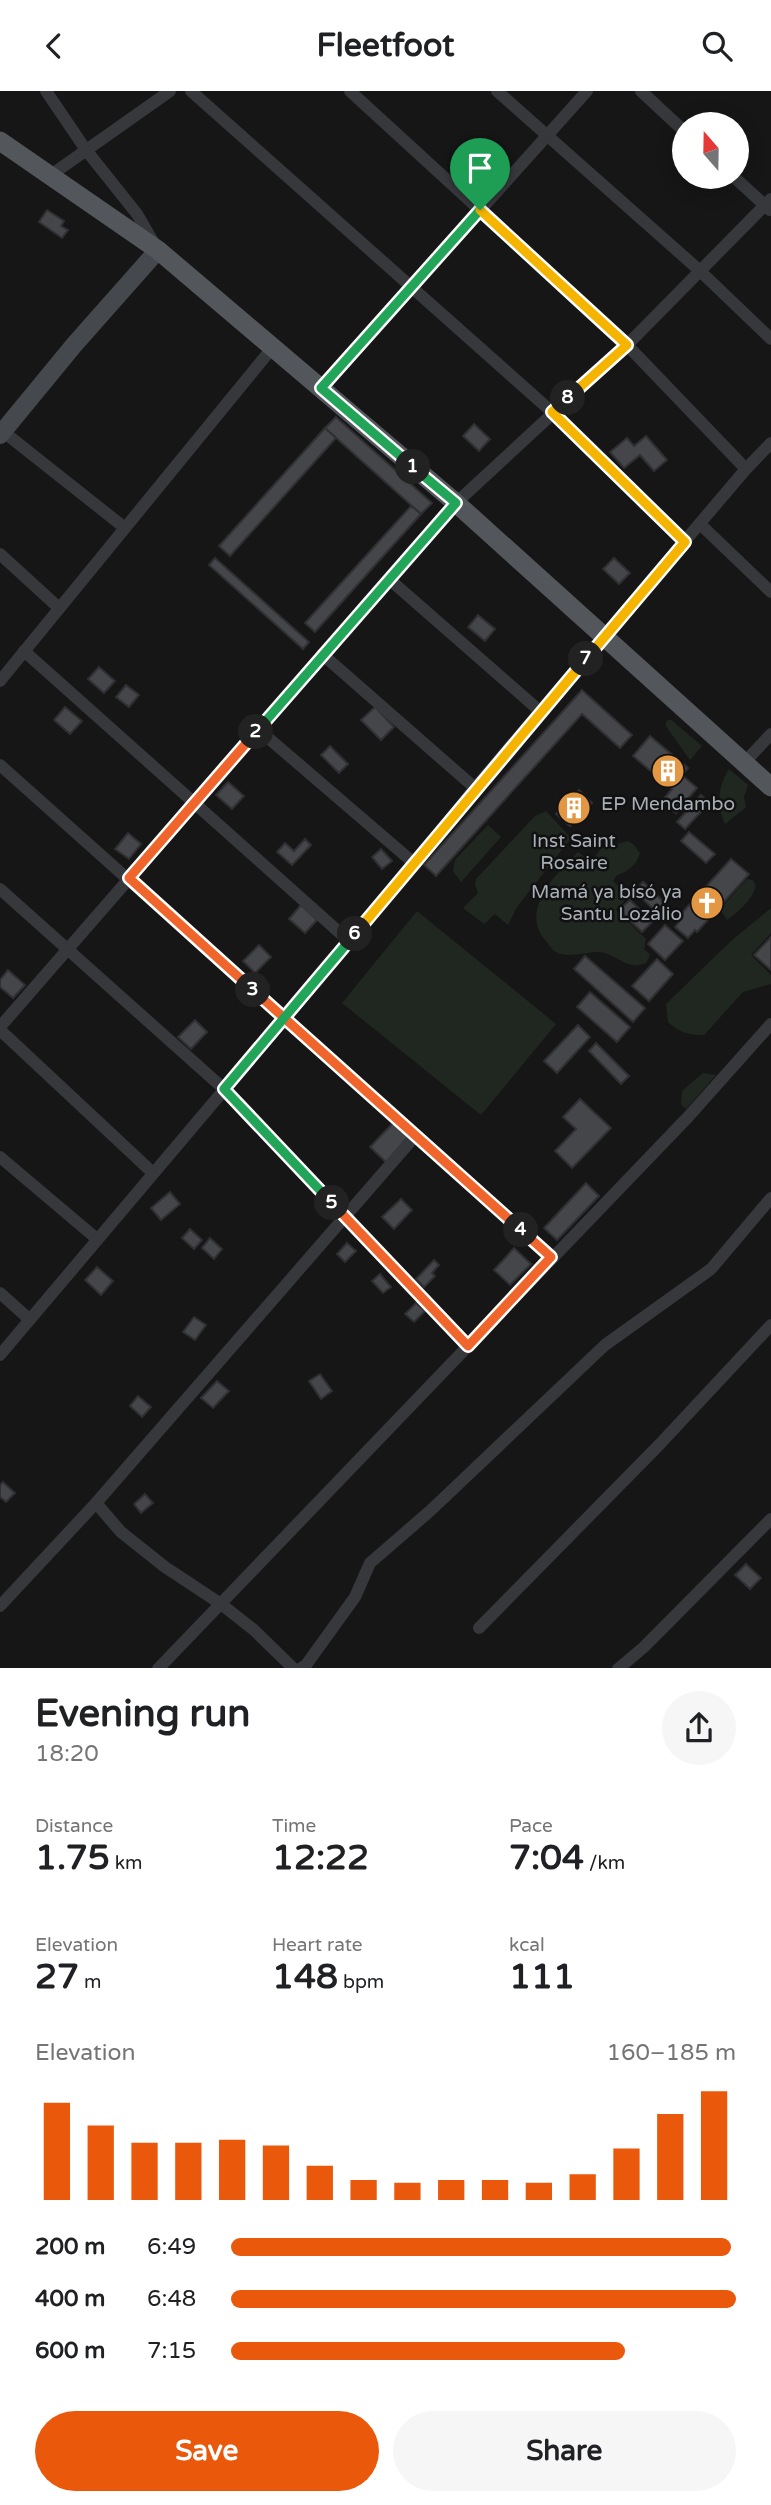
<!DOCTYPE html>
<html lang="en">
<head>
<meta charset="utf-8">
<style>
	:root { --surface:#fff; --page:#f6f6f6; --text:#202124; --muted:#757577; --accent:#ea580c }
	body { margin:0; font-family:"Varela Round",sans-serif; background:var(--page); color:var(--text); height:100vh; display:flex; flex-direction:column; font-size:26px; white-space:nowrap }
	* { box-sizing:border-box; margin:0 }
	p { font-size:23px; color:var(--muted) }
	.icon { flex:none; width:38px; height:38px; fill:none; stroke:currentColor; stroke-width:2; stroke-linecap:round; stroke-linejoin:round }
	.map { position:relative; height:1577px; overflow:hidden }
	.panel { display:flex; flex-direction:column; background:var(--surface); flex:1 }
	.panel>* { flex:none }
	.needle { width:46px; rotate:340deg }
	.controls { position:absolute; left:672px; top:21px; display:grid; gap:14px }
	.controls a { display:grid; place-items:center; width:77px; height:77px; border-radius:50%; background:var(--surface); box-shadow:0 4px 18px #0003; font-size:35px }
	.pin { position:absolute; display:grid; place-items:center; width:60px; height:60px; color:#fff; margin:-72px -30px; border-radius:50% 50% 50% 0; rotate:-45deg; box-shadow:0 0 7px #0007 }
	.pin .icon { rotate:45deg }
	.km { position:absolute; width:35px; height:35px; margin:-18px; border-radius:50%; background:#222; color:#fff; font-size:19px; line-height:35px; text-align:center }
	.round { display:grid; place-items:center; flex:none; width:74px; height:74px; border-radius:37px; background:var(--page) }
	.head { display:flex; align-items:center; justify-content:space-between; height:119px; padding:0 35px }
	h1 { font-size:38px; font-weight:700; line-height:52px }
	.figures { display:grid; grid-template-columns:repeat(3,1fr); gap:10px; height:119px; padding:7px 35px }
	.figures div { display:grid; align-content:center }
	.figures b { font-size:35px; font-weight:700 }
	.figures small { font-size:19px; font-weight:400 }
	.figures p { font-size:19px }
	.chart { height:196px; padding:14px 35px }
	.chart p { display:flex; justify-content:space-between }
	.chart svg { width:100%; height:126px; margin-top:7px; stroke:var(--accent); stroke-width:6 }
	.button { display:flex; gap:14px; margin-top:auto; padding:14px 35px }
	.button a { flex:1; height:80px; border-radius:42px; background:var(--accent); color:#fff; font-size:28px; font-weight:700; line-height:80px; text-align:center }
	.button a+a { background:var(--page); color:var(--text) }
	ul { padding:0 35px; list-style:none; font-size:23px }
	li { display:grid; grid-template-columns:112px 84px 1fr; align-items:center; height:52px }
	li i { height:18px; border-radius:9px; background:var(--accent) }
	header { display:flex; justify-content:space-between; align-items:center; height:91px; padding:0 35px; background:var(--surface); font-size:32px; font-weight:700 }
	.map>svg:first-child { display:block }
	.green { fill:#202720 }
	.building { fill:#45464a; stroke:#303033; stroke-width:2 }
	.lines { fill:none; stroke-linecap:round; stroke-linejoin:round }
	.street { stroke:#37383c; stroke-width:12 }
	.secondary { stroke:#45484c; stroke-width:18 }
	.primary { stroke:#53565b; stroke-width:19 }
	.split-1-casing { stroke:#fff; stroke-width:14 }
	.split-2-casing { stroke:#fff; stroke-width:14 }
	.split-3-casing { stroke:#fff; stroke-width:14 }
	.split-4-casing { stroke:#fff; stroke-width:14 }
	.split-5-casing { stroke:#fff; stroke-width:14 }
	.split-6-casing { stroke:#fff; stroke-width:14 }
	.split-7-casing { stroke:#fff; stroke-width:14 }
	.split-8-casing { stroke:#fff; stroke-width:14 }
	.split-9-casing { stroke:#fff; stroke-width:14 }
	.split-1 { stroke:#22a559; stroke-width:9 }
	.split-2 { stroke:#22a559; stroke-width:9 }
	.split-3 { stroke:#f0652b; stroke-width:9 }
	.split-4 { stroke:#f0652b; stroke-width:9 }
	.split-5 { stroke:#f0652b; stroke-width:9 }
	.split-6 { stroke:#22a559; stroke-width:9 }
	.split-7 { stroke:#f5b400; stroke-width:9 }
	.split-8 { stroke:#f5b400; stroke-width:9 }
	.split-9 { stroke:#f5b400; stroke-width:9 }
	.labels { text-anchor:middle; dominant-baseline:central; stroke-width:5; stroke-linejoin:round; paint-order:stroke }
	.poi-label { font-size:19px; fill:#a9afb6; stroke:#111112 }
</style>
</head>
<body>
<header><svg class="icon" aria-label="back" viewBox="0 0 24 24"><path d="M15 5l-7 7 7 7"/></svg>Fleetfoot<svg class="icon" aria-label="search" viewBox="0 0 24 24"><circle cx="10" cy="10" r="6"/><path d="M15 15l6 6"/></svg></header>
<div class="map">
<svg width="771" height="1578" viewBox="0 0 771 1578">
	<rect width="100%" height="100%" fill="#161617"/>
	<g class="green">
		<polygon points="670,628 702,655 690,669 666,635 666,631"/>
		<path d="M729,678L748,694L744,706L746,716L725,733C716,713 718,696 729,678Z"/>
		<polygon points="546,720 571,747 517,816 508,834 495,823 484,833 463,817 478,802 475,793 476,788 535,725"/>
		<polygon points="488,734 501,746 461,791 453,780 455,769"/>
		<path d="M628,750L634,754L640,762C636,775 628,780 616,785L613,790L630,804L616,819L646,848L644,858L650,864L646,872C627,879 621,867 605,862C591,858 570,869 556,861C552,859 548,852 545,849C520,818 556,783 578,761L591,772L601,757Z"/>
		<path d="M747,788L753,789L756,795C751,810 739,820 727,829L720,818Z"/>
		<path d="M771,817V842L751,864L771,884V893L743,901L704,944C689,944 680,942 668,931L666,913L731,850Z"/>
		<polygon points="417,820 556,933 481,1024 342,912"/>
		<polygon points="703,982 716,984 686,1018 681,1013 682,1000"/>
	</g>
	<g class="building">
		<polygon points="47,119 64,130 61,135 68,139 62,147 39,131"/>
		<polygon points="336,326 432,412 421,423 325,337"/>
		<polygon points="474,333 490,348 479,360 463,345"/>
		<polygon points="325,337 336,347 230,465 219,455"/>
		<polygon points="646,345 667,369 654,380 640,364 624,377 610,361 627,347 634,355"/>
		<polygon points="411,415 421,423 315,541 305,532"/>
		<polygon points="215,467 309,551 303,558 209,474"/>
		<polygon points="614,467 630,482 619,493 603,478"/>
		<polygon points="478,524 495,538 485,550 468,536"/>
		<polygon points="99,576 115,590 104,602 88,588"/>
		<polygon points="126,594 139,604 129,616 116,606"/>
		<polygon points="582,599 632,644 620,657 582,623 436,785 424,774"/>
		<polygon points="65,616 82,630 70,643 54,629"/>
		<polygon points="375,616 394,636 381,649 361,629"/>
		<polygon points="650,645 688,677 682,684 697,697 676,722 662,710 672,698 633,665"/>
		<polygon points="330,655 348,673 339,682 321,664"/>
		<polygon points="228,691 244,705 232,718 216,704"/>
		<polygon points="579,699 592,712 570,735 556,723"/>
		<polygon points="701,704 709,712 685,738 677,731"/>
		<polygon points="689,741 715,763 706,772 681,750"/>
		<polygon points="128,742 141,753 129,768 115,758"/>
		<polygon points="305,748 311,754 292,774 277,761 285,752 294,760"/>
		<polygon points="381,758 392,770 382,778 372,766"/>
		<polygon points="731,768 749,783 697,841 695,839 688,847 675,836 682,827 680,824"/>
		<polygon points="643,791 667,814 658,823 635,800"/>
		<polygon points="630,809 652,831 642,841 619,819"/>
		<polygon points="301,814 317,829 305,842 289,828"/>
		<polygon points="665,834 683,850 665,869 648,853"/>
		<polygon points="771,846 771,879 754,864"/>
		<polygon points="259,854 271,866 255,882 243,870"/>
		<polygon points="585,865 645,917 633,931 574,878"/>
		<polygon points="657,868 673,883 649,910 632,895"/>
		<polygon points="8,879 25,894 13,907 0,896 0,889"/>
		<polygon points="590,901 630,936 617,951 577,916"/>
		<polygon points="195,929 207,941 191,958 178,946"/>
		<polygon points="578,934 590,946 557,982 544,970"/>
		<polygon points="596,952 629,985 621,993 589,960"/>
		<polygon points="580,1008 611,1037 572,1077 555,1060 576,1038 563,1026"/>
		<polygon points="394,1031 412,1048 388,1073 370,1056"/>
		<polygon points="586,1092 599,1105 557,1149 544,1137"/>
		<polygon points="170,1101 180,1113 161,1129 151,1117"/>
		<polygon points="401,1108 412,1119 394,1138 382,1126"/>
		<polygon points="190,1138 202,1149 194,1158 182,1147"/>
		<polygon points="210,1147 222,1158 214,1168 202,1157"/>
		<polygon points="347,1152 356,1160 345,1171 337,1163"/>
		<polygon points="514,1157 531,1173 510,1194 494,1179"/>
		<polygon points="434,1169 439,1174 432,1182 435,1185 424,1196 416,1188"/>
		<polygon points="97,1176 113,1190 101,1204 85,1189"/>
		<polygon points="380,1183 391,1196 383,1202 372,1190"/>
		<polygon points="416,1212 425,1220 414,1231 405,1223"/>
		<polygon points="194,1226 206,1234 195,1249 183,1241"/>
		<polygon points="320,1283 332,1300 321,1308 309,1290"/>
		<polygon points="217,1290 229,1300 213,1317 201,1307"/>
		<polygon points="138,1305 151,1316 142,1326 130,1315"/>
		<polygon points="3,1391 15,1402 6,1411 0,1406 0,1394"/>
		<polygon points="145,1403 153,1412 141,1422 134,1413"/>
		<polygon points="746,1473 761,1487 750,1498 735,1484"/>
	</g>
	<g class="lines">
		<g class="street">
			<polyline points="46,0 86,59 137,123 155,154"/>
			<polyline points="191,0 552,321 685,451"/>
			<polyline points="350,0 627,254 746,378"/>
			<polyline points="497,0 699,179 771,248"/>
			<polyline points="641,0 684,40"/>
			<polyline points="51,84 170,0"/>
			<polyline points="734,86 770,119"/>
			<polyline points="321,297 587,0"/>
			<polyline points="0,338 125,437"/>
			<polyline points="700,433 771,501"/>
			<polyline points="0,463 59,517"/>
			<polyline points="389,488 541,621"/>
			<polyline points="24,560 349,850"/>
			<polyline points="322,563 475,697"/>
			<polyline points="0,590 273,256"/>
			<polyline points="259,639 415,773"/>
			<polyline points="744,672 771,643"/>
			<polyline points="0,674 551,1166"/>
			<polyline points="0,798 224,998 468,1254"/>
			<polyline points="0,936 456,412 627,254 771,108"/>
			<polyline points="0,939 153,1082"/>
			<polyline points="0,1066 97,1148"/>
			<polyline points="0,1202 29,1228"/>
			<polyline points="0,1264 415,773 475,697 746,378 771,352"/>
			<polyline points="96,1412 121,1441 165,1476 221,1513 254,1539 294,1578"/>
			<polyline points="0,1515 96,1412 416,1044"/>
			<polyline points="479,1537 659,1354 771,1234"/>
			<polyline points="158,1578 688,1026 771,933"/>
			<polyline points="300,1578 306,1574 355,1506 370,1472 430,1420 605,1254 711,1178 771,1107"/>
			<polyline points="618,1578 644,1556 771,1428"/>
		</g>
		<polyline class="secondary" points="0,344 74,254 158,159"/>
		<polyline class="primary" points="0,50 158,159 456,412 771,696"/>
	</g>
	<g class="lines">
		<defs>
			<polyline id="split-1" points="413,376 321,297 480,119"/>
			<polyline id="split-2" points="256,641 456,412 413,376"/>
			<polyline id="split-3" points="253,899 129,787 256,641"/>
			<polyline id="split-4" points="253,899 521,1139"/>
			<polyline id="split-5" points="332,1112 468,1255 551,1166 521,1139"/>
			<polyline id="split-6" points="332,1112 224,998 355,843"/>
			<polyline id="split-7" points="355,843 586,568"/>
			<polyline id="split-8" points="568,307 552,321 685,451 586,568"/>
			<polyline id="split-9" points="480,119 627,254 568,307"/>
		</defs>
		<use href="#split-1" class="split-1-casing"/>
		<use href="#split-2" class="split-2-casing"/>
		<use href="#split-3" class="split-3-casing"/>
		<use href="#split-4" class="split-4-casing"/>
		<use href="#split-5" class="split-5-casing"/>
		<use href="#split-6" class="split-6-casing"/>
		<use href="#split-7" class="split-7-casing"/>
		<use href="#split-8" class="split-8-casing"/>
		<use href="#split-9" class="split-9-casing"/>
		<use href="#split-1" class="split-1"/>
		<use href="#split-2" class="split-2"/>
		<use href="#split-3" class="split-3"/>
		<use href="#split-4" class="split-4"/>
		<use href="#split-5" class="split-5"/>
		<use href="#split-6" class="split-6"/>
		<use href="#split-7" class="split-7"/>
		<use href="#split-8" class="split-8"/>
		<use href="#split-9" class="split-9"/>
	</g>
	<defs>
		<symbol id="building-disc" viewBox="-11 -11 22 22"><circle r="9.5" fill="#e39742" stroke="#111112"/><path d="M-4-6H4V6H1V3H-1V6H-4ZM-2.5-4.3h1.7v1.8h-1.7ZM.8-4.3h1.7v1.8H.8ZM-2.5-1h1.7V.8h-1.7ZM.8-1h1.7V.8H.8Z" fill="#fff"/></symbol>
		<symbol id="church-disc" viewBox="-11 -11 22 22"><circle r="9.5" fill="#e39742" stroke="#111112"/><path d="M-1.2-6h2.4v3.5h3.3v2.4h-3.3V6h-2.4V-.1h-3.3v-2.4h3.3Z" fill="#fff"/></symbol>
	</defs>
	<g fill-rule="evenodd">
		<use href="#building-disc" x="649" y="661" width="38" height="38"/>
		<use href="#building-disc" x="555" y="698" width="38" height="38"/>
		<use href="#church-disc" x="688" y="793" width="38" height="38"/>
	</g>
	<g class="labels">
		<g class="poi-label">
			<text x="668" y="713">EP Mendambo</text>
			<text x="574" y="750">Inst Saint<tspan x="574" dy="22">Rosaire</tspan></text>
			<text x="682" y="801" text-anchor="end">Mamá ya bísó ya<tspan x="682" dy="22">Santu Lozálio</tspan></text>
		</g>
	</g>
</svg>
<div class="controls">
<a><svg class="needle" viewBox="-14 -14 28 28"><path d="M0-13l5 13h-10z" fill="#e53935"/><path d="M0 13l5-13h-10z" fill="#757577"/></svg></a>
</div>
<div class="pin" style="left:480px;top:119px;background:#1e9e55"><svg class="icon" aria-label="arrive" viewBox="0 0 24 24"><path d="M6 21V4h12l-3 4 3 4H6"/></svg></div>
<b class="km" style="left:413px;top:376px">1</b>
<b class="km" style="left:256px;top:641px">2</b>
<b class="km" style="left:253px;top:899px">3</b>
<b class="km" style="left:521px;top:1139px">4</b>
<b class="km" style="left:332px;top:1112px">5</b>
<b class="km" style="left:355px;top:843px">6</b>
<b class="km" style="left:586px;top:568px">7</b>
<b class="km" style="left:568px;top:307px">8</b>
</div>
<section class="panel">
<div class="head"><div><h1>Evening run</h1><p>18:20</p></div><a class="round"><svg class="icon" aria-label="share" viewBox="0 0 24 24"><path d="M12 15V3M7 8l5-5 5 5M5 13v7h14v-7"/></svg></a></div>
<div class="figures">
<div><p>Distance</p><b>1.75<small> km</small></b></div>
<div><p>Time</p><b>12:22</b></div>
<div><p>Pace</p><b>7:04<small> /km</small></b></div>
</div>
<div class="figures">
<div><p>Elevation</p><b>27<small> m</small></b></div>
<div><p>Heart rate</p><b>148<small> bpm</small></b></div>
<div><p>kcal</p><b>111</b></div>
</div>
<div class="chart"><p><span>Elevation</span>160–185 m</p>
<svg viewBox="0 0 160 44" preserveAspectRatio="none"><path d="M5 44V10M15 44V18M25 44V24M35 44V24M45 44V23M55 44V25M65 44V32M75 44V37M85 44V38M95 44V37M105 44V37M115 44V38M125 44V35M135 44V26M145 44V14M155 44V6"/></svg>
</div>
<ul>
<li><b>200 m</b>6:49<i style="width:99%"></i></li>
<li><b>400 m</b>6:48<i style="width:100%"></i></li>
<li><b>600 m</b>7:15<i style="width:78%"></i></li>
</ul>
<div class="button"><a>Save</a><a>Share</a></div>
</section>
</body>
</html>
